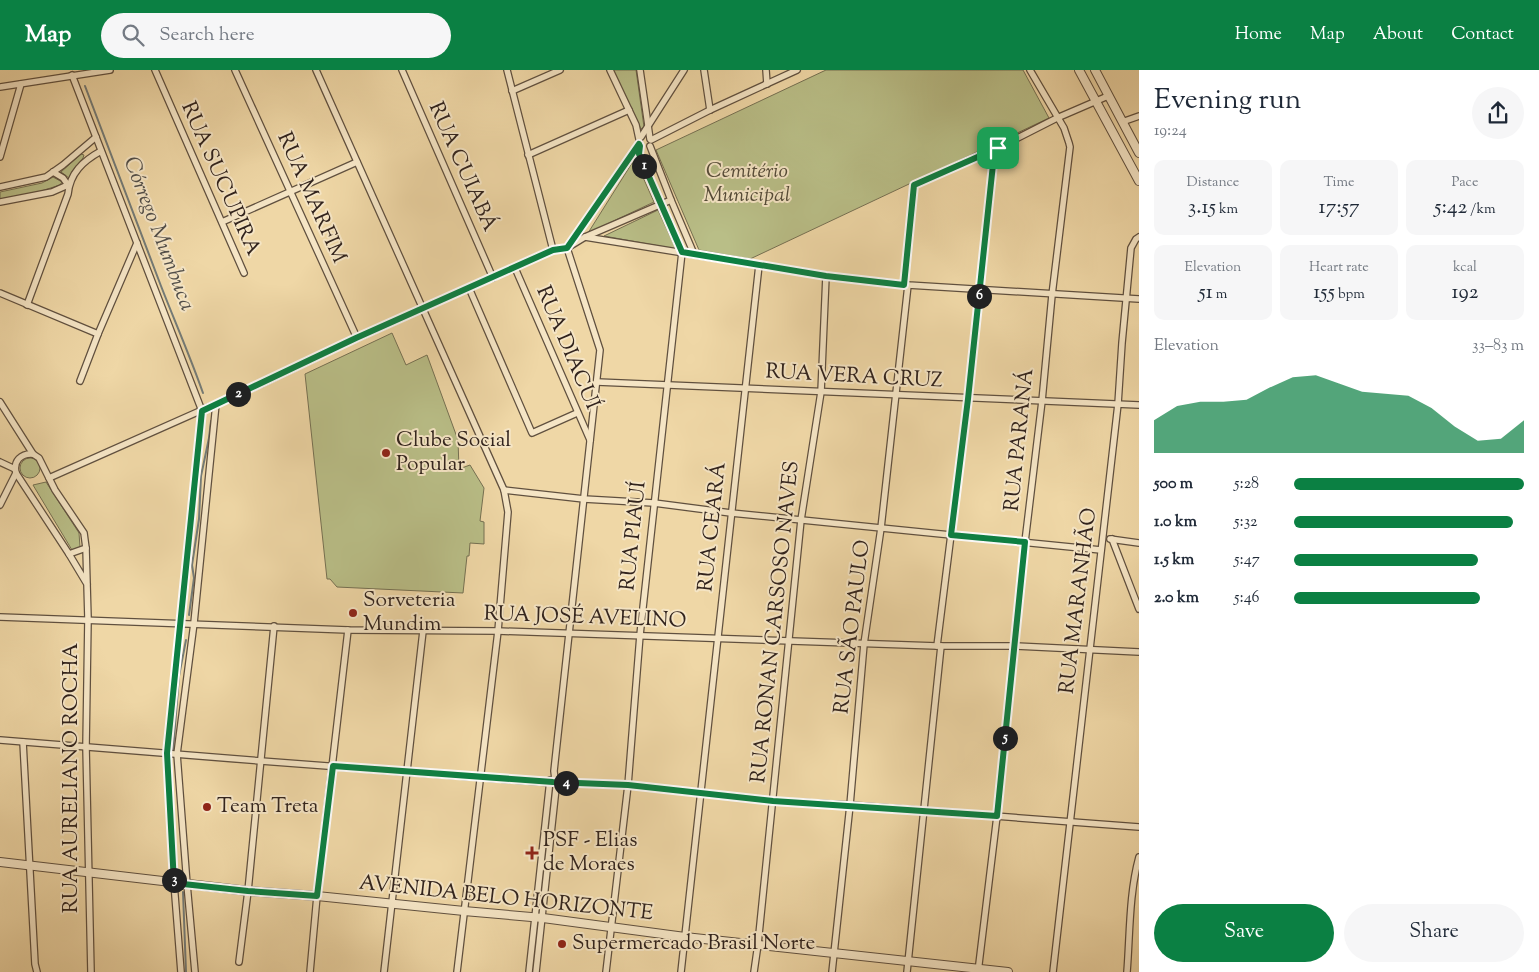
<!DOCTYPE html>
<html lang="en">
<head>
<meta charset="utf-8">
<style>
	:root { --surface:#fff; --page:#f6f6f7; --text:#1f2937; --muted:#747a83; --accent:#0b8043 }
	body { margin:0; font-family:"Sorts Mill Goudy",serif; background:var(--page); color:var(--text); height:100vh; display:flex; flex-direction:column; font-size:19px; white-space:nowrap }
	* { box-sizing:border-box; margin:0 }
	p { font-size:16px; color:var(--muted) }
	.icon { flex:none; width:28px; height:28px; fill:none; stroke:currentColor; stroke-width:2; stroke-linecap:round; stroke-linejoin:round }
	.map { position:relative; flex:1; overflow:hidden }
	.drawer { display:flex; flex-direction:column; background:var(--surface); width:400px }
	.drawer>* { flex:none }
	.pin { position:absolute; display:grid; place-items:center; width:42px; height:42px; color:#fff; margin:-21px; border-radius:10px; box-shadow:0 2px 8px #0006 }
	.km { position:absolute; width:25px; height:25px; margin:-12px; border-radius:50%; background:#222; color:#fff; font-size:14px; line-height:25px; text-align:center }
	.round { display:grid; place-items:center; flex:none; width:52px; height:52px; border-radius:26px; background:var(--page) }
	.headline { display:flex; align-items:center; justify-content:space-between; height:85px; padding:0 15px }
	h1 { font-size:28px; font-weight:600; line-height:38px }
	.figures { display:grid; grid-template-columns:repeat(3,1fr); gap:8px; height:85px; padding:5px 15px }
	.figures div { display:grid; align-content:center; border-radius:10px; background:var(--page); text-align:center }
	.figures b { font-size:21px; font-weight:600 }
	.figures small { font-size:14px; font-weight:400 }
	.figures p { font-size:14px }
	.chart { height:140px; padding:10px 15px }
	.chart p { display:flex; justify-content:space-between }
	.chart svg { width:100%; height:90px; margin-top:5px; fill:var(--accent); opacity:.7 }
	.cta { display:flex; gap:10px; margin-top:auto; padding:10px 15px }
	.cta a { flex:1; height:58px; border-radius:30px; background:var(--accent); color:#fff; font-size:20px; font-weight:600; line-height:58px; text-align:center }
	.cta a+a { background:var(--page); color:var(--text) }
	ul { padding:0 15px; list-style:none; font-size:16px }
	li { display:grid; grid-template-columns:80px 60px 1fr; align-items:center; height:38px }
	li i { height:12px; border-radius:6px; background:var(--accent) }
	header { display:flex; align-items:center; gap:30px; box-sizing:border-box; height:70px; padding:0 25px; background:var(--accent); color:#fff }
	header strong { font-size:24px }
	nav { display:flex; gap:28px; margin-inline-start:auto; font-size:18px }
	.search { width:350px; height:45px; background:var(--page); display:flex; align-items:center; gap:12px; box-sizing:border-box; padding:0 18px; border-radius:28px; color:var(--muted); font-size:19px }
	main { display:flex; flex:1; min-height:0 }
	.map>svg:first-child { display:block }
	.green { fill:#b9be87; stroke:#757052 }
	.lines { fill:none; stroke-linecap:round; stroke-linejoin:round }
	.stream { stroke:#747b77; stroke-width:2 }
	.minor-casing { stroke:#60503f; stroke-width:8 }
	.tertiary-casing { stroke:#60503f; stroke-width:10 }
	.minor { stroke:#f5e5c5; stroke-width:5.5 }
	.tertiary { stroke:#f5e5c5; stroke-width:8 }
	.route-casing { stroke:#fff; stroke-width:10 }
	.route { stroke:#0b8043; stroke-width:6 }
	.poi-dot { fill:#8f2418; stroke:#f5e5c5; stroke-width:2 }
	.labels { text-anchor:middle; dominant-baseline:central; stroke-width:4; stroke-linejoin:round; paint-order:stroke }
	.street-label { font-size:21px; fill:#31231d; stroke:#f5e5c5 }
	.park-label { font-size:21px; font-style:italic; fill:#534a38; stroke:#f5e5c5 }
	.poi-label { font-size:21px; fill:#31231d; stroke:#f5e5c5; text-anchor:start }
	.water-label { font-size:22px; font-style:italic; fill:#524f4a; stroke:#f5e5c5 }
</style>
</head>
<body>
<header>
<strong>Map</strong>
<div class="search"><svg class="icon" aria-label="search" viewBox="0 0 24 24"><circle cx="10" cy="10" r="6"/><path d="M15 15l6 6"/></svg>Search here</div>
<nav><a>Home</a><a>Map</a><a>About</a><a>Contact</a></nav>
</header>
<main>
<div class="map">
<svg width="1139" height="902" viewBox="0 0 1139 902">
	<rect width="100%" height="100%" fill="#efd7a6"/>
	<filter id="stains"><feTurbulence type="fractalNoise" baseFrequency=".004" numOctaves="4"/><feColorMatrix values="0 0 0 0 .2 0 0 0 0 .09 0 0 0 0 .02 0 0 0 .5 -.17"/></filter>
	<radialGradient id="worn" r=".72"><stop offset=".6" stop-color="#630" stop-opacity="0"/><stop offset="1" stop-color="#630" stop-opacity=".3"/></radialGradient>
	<g class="green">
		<polygon points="613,0 636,0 644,57 641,59"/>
		<polygon points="826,0 1023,0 1049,48 750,189 699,180 656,80"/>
		<polygon points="81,84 84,85 83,88 73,100 69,108 61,102"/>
		<polygon points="632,93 638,96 654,132 588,163"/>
		<polygon points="53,107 62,112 60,115 38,122 0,129 0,122 42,113"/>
		<polygon points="658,140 676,179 604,166"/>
		<polygon points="392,263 406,295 427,285 458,370 459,399 470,395 484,418 480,451 484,452 484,474 470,473 469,486 467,486 463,523 337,517 330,509 327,509 305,304"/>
		<circle cx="30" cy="398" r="10"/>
		<polygon points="46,412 79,463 80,477 72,480 33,415"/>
	</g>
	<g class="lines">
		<g class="stream">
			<path d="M85,16C110,82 135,149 161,216C175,252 190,286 203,323"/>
			<polyline points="189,545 194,508 192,495 199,449 201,406 209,368 211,351"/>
			<polyline points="173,681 179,606 186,570"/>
			<polyline points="183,822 186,902"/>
		</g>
		<defs>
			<g id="minor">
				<polyline points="155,0 244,203"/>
				<polyline points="235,0 357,268"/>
				<polyline points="316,0 504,420 508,442 498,561 457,902"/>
				<polyline points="402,0 493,208"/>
				<polyline points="507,0 553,180"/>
				<polyline points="610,0 636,55 639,69"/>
				<polyline points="640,0 650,69"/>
				<polyline points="704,0 710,40"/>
				<polyline points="766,0 767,14"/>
				<polyline points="72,5 202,341 167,683 174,813 181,902"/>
				<polyline points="0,17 110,0"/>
				<polyline points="512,21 560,0"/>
				<polyline points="1122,52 1139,46"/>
				<polyline points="641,67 684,0"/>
				<polyline points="651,70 710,40 797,0"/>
				<polyline points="650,76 671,130 694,184"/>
				<polyline points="528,85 629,40"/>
				<polyline points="0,87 21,14"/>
				<polyline points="53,102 63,108 68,115"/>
				<polyline points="0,117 46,107 63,95 96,67"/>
				<polyline points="0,132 52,122 68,115"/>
				<polyline points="222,152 357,92"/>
				<polyline points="585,167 826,206 908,215 1139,229"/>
				<polyline points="515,198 590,370"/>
				<polyline points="904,215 914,115 998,78 1057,48 1108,26"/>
				<polyline points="469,218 532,363 577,343"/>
				<polyline points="0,223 98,264"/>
				<path d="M27,235L68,124C70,103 83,91 101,81"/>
				<polyline points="80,311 98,264 137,173"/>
				<polyline points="597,312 1139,335"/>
				<polyline points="0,332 33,384"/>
				<polyline points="0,392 15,399"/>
				<polyline points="49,408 263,313 357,268 553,180 567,178 585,167 671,130"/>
				<polyline points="504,420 584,429 654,433 731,443 1101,480"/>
				<polyline points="0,435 16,403"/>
				<polyline points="1110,469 1139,473"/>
				<polyline points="1112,469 1139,539"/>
				<polyline points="69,484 86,478"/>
				<path d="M87,514L69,484L16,403C13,391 21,383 33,384L39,388L55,420L84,463L86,478L88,549L86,677L91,902"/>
				<polyline points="0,547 348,560 498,561 937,576 1015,576 1139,582"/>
				<polyline points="937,576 968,329 994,85 998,78"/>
				<polyline points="0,670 261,691 553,713 628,715 773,731 850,735 1139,757"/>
				<polyline points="23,672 35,894 37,902"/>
				<polyline points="239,892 248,821 274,556"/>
				<polyline points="195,902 187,814 177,684 194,553 216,334"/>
				<polyline points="310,902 317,826 348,560"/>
				<polyline points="384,902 423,561"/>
				<polyline points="529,902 550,710"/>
				<polyline points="536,902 556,718 554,701 600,280 567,178 639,74"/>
				<polyline points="606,902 628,715 640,565 682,182 639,84 640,76"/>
				<polyline points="681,902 759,195"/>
				<polyline points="754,902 758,874 801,450 821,322 826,206"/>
				<polyline points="832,902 850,735 864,574 881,458 908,215"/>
				<polyline points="907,902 941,576"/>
				<polyline points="978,902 997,746 1025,472 1042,331 1052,225 1070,77 1069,73 1064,58 1030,0"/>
				<polyline points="1053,902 1118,334 1122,273 1131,178 1136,169 1139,167"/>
				<path d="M1127,902C1130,864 1129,824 1139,787"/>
			</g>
			<g id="tertiary">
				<polyline points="1079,0 1139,111"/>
				<polyline points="1095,0 1139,83"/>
				<polyline points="0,792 248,821 317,826 464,841 543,848 685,867 1008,902"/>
			</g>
		</defs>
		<use href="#minor" class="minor-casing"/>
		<use href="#tertiary" class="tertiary-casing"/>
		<use href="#minor" class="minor"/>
		<use href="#tertiary" class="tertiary"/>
	</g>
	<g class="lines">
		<defs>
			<polygon id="route" points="639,74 640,76 639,84 682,182 826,206 904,215 914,115 998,78 994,85 968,329 951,465 1025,472 997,746 773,731 628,715 553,712 333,696 317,826 248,821 174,813 167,683 202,341 356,268 553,180 567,178"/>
		</defs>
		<use href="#route" class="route-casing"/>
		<use href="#route" class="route"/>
	</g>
	<g class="poi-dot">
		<circle cx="386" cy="383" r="5"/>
		<circle cx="353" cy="543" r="5"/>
		<circle cx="207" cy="737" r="5"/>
		<path d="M529.5 775.5h5v5h5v5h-5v5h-5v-5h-5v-5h5z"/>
		<circle cx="562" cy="874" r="5"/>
	</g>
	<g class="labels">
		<g class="street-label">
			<text transform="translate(462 97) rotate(66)">RUA CUIABÁ</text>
			<text transform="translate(220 109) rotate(66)">RUA SUCUPIRA</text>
			<text transform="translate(311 128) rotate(66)">RUA MARFIM</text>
			<text transform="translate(567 278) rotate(67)">RUA DIACUÍ</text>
			<text transform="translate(854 307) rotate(3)">RUA VERA CRUZ</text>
			<text transform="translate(1020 370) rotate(-84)">RUA PARANÁ</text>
			<text transform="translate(713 457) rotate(-84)">RUA CEARÁ</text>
			<text transform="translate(634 466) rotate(-84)">RUA PIAUÍ</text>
			<text transform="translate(1079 531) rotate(-83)">RUA MARANHÃO</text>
			<text transform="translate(585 548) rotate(2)">RUA JOSÉ AVELINO</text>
			<text transform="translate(776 552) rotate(-84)">RUA RONAN CARSOSO NAVES</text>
			<text transform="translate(853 557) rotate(-83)">RUA SÃO PAULO</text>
			<text transform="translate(72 708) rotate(-90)">RUA AURELIANO ROCHA</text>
			<text transform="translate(506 829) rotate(6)">AVENIDA BELO HORIZONTE</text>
		</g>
		<g class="park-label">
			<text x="747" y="102">Cemitério<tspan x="747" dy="24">Municipal</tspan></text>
		</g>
		<g class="poi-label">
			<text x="396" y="371">Clube Social<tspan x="396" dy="24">Popular</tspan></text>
			<text x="363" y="531">Sorveteria<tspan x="363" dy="24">Mundim</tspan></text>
			<text x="217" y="737">Team Treta</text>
			<text x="543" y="771">PSF - Elias<tspan x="543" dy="24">de Moraes</tspan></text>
			<text x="572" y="874">Supermercado Brasil Norte</text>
		</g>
		<g class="water-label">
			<text transform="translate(158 164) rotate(69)">Córrego Mumbuca</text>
		</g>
	</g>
	<rect width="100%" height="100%" filter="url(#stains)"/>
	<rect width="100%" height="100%" fill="url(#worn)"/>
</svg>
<div class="pin" style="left:998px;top:78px;background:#1e9e55"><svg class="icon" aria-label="arrive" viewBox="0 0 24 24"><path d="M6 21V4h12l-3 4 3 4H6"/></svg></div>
<b class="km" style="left:644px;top:96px">1</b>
<b class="km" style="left:238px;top:324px">2</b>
<b class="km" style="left:174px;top:810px">3</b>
<b class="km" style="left:566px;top:713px">4</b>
<b class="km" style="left:1005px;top:668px">5</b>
<b class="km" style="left:979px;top:226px">6</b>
</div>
<section class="drawer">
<div class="headline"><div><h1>Evening run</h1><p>19:24</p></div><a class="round"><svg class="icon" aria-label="share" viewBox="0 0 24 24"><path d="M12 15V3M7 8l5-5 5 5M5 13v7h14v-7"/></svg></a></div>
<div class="figures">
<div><p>Distance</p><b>3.15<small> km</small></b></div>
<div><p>Time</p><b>17:57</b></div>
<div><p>Pace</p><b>5:42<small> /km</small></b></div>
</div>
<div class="figures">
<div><p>Elevation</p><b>51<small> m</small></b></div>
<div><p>Heart rate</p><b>155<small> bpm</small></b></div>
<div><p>kcal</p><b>192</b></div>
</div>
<div class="chart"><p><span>Elevation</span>33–83 m</p>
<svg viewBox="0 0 160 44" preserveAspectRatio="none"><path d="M0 44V28L10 21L20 19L30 19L40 18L50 12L60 7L70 6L80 10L90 14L100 15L110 16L120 22L130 31L140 38L150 37L160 28V44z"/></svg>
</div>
<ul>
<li><b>500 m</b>5:28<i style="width:100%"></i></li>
<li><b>1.0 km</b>5:32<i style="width:95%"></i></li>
<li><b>1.5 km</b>5:47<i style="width:80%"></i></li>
<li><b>2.0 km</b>5:46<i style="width:81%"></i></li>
</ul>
<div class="cta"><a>Save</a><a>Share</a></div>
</section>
</main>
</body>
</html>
